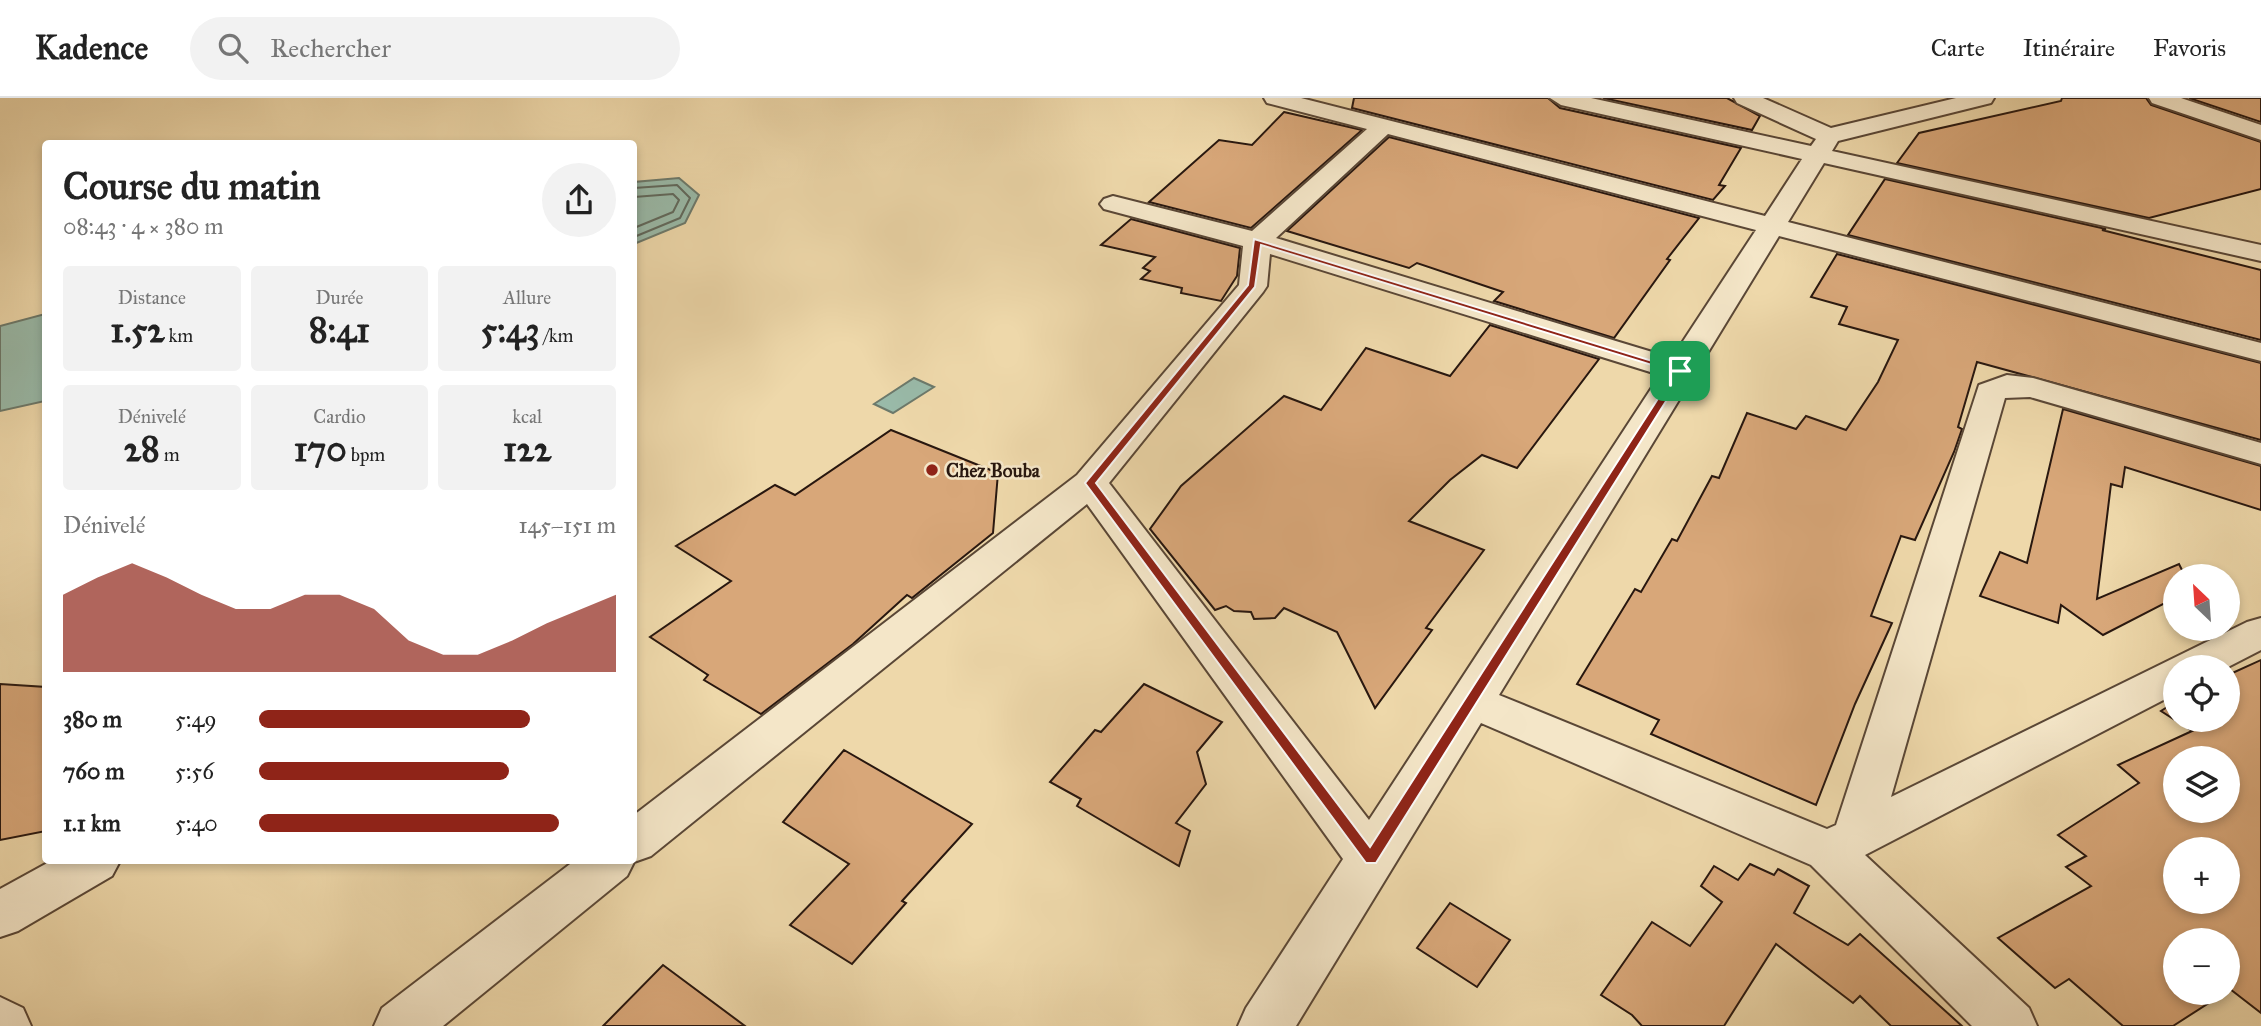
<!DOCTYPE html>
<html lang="fr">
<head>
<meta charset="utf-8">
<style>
	:root { --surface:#fff; --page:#f2f2f2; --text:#222; --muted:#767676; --line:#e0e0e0; --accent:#8f2418 }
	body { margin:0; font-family:"IM FELL Great Primer",serif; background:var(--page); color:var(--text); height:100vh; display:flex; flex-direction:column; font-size:26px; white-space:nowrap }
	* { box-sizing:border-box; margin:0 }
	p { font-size:23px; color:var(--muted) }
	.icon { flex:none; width:38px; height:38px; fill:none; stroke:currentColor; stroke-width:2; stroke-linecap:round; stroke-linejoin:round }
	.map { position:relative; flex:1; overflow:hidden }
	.panel { position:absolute; left:42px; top:42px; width:595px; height:724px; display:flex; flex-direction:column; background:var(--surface); border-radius:7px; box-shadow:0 4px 10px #0003 }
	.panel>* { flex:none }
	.needle { width:46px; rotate:335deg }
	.fabs { position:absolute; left:2163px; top:466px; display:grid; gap:14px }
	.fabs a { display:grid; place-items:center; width:77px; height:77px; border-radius:50%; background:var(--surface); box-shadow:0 4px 10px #0003; font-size:35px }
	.pin { position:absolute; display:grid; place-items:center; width:60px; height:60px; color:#fff; margin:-30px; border-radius:14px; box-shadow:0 4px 10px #0006 }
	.round { display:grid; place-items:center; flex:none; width:74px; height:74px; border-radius:37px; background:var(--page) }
	.headline { display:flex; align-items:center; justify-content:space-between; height:119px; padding:0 21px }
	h1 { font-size:38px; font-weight:800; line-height:52px }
	.metrics { display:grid; grid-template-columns:repeat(3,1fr); gap:10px; height:119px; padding:7px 21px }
	.metrics div { display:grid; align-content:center; border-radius:7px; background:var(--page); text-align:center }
	.metrics b { font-size:35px; font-weight:800 }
	.metrics small { font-size:19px; font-weight:400 }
	.metrics p { font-size:19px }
	.chart { height:196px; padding:14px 21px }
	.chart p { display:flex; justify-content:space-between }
	.chart svg { width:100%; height:126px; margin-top:7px; fill:var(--accent); opacity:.7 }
	ul { padding:0 21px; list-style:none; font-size:23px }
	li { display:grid; grid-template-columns:112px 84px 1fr; align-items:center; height:52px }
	li i { height:18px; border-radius:9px; background:var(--accent) }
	header { display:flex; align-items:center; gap:42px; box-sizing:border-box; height:98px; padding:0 35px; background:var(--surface); border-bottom:2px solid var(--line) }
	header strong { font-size:33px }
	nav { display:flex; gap:38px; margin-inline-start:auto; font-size:24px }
	.search { width:490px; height:63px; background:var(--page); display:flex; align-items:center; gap:18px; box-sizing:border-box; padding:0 24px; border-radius:38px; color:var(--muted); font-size:26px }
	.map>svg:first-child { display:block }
	.water { fill:#99baa9; stroke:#6c796b; stroke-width:2 }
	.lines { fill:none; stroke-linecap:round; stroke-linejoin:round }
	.shore { stroke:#60685c; stroke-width:2 }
	.building { fill:#d8a779; stroke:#28170f; stroke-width:2; fill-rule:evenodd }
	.minor-casing { stroke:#5a4736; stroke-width:4 }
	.minor { fill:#f4e6c8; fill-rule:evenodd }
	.route { fill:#8f2418; stroke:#fff; stroke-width:2; fill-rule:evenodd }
	.poi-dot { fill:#8f2418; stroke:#f4e6c8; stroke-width:2.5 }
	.labels { text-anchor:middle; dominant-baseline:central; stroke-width:5; stroke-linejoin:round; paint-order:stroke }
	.poi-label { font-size:19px; font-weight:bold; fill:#28170f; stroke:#f4e6c8; text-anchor:start }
</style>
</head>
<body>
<header>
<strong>Kadence</strong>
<div class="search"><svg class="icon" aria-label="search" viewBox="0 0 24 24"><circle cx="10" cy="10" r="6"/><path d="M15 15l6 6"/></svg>Rechercher</div>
<nav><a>Carte</a><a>Itinéraire</a><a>Favoris</a></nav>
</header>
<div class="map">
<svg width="2261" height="928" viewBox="0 0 2261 928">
	<rect width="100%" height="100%" fill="#eed8aa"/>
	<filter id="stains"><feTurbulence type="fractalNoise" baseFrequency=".00286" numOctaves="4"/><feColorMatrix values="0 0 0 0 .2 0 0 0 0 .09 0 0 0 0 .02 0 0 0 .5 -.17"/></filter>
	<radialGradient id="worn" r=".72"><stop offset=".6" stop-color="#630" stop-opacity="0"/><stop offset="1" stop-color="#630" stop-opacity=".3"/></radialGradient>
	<g class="water">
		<polygon points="679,80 699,97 685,125 634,146 634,84"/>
		<polygon points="45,216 45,303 0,313 0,228"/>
		<polygon points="914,280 934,289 893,315 874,306"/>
	</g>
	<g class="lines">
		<g class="shore">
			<polyline points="634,90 677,87 690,100 680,120 634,139"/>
			<polyline points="634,99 673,96 679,102 673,114 634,130"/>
		</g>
	</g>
	<g class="building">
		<polygon points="1354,0 1548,0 1560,10 1741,50 1719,87 1725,88 1713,102 1352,10"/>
		<polygon points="1603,0 1727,0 1760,18 1752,32"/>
		<polygon points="2062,0 2146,0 2151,7 2261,44 2261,91 2149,120 1897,65 1919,35 2061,3"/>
		<polygon points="2189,0 2261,0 2261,24"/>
		<polygon points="1284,14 1362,32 1251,130 1149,104 1219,42 1252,47"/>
		<polygon points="1389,39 1699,120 1667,161 1670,162 1614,240 1494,203 1503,194 1417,165 1409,170 1287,133"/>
		<polygon points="1885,81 2106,131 2102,132 2261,172 2261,242 1848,137"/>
		<polygon points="1131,121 1240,150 1237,178 1221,203 1181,195 1182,190 1141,181 1150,173 1143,170 1155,159 1101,147"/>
		<polygon points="1837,156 2261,265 2261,342 1977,264 1958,329 1962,331 1954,354 1915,442 1901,438 1871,518 1892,525 1855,606 1816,707 1651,636 1659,622 1577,586 1635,491 1641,494 1672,441 1677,443 1712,378 1719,380 1747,315 1796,331 1806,318 1846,332 1878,284 1898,242 1839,226 1847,209 1811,199"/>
		<polygon points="1490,227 1599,261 1517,370 1482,357 1450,382 1409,423 1484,452 1426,530 1432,532 1375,610 1337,534 1284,510 1275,520 1254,521 1251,514 1234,513 1226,508 1215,512 1150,431 1181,388 1284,298 1321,312 1366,250 1450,278"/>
		<polygon points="2063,311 2261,368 2261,412 2125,369 2122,389 2111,386 2097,501 2179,466 2185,478 2175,478 2175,500 2103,537 2061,507 2058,525 1980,498 2000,454 2027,465"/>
		<polygon points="891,332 998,375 993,435 912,500 907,497 853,546 761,616 704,582 708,577 650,539 731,483 676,448 775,387 795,397"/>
		<path d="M2261,562V915L2230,891L2228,893V842H2175V894H2226L2173,928H2123L2069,881L2055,890L1998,840L2091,788L2066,769L2086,758L2058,737L2139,685L2118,667L2192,633L2161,613L2175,604V621H2228V577ZM2175,660H2228V712H2175ZM2175,751H2228V803H2175Z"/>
		<polygon points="0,586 46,589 46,733 0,742"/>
		<polygon points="1144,586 1222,624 1197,654 1206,686 1176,725 1190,733 1179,768 1077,708 1081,701 1050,684 1095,632 1101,634"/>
		<polygon points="844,652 972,726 902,803 906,805 852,866 790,827 849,766 783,724"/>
		<polygon points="1750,766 1774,777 1778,771 1809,788 1794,815 1848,847 1860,836 1962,928 1891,928 1860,898 1853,905 1776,846 1724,928 1642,928 1632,917 1601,897 1652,824 1690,848 1722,804 1701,788 1714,768 1738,782"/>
		<polygon points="1450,805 1510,842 1477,889 1417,850"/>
		<polygon points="663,867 745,928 603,928"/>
	</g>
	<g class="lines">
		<defs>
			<g id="minor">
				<path d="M1264,0H1301L1765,118L1802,61L1561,7L1550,0H1591L1811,48L1816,41L1737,5L1734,0H1763L1831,30L1956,0H1994L1991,5L1838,43L1832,53L2261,147V163L1824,65L1788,124L2261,245V263L1779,138L1499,597L1827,731L1836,727L1979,287L2007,277L2033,280L2261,345V366L2030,299L2005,300L1891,699L2247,524L2261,520V552L2228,569H2175V596L1865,757L2029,910L2037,928H1972L1811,767L1481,625L1296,928H1238L1246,910L1343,761L1087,406L651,758L634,764L627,778L443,928H374L382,910L574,763H634V717L1077,377L1239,187L1243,148L1104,111L1100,106L1104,101L1113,98L1252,133L1367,31L1267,5ZM1388,36L1756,132L1672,260L1276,140ZM1270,156L1660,277L1369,722L1109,385L1263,194L1267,188Z"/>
				<polygon points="2149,0 2181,0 2261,27 2261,42 2152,5"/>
				<polygon points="51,763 120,763 112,778 18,833 0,839 0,791"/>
				<polygon points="0,899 23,910 31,928 0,928"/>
			</g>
		</defs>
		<use href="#minor" class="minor-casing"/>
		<use href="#minor" class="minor"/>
	</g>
	<path class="route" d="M1254,141L1685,273L1376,765H1366L1085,385L1248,187ZM1261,147L1675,274L1370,749L1096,385L1255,189Z"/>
	<circle class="poi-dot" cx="932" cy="372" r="7"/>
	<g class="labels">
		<g class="poi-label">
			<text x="946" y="372">Chez Bouba</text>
		</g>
	</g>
	<rect width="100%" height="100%" filter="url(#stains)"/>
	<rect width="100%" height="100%" fill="url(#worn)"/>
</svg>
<div class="fabs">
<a><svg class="needle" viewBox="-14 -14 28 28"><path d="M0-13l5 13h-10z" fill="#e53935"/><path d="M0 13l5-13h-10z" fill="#767676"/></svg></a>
<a><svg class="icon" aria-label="locate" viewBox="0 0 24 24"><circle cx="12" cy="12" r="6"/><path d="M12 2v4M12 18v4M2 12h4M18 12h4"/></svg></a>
<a><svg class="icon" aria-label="layers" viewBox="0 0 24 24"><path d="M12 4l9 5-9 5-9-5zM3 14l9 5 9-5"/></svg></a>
<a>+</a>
<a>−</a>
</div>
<div class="pin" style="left:1680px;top:273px;background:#1e9e55"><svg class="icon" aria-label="arrive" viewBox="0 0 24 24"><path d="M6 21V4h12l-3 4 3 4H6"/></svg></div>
<section class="panel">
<div class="headline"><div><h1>Course du matin</h1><p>08:43 · 4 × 380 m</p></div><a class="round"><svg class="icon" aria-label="share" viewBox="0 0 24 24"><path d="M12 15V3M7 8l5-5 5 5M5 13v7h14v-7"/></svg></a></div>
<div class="metrics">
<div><p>Distance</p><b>1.52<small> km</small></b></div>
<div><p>Durée</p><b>8:41</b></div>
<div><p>Allure</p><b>5:43<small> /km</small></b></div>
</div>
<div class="metrics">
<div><p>Dénivelé</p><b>28<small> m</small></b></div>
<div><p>Cardio</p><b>170<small> bpm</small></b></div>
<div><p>kcal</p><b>122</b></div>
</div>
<div class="chart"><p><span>Dénivelé</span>145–151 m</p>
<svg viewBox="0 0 160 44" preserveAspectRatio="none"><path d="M0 44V17L10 11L20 6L30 11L40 17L50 22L60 22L70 17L80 17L90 22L100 33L110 38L120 38L130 33L140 27L150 22L160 17V44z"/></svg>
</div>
<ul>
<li><b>380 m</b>5:49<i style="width:76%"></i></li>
<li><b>760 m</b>5:56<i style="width:70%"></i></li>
<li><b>1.1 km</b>5:40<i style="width:84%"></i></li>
</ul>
</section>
</div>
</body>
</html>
